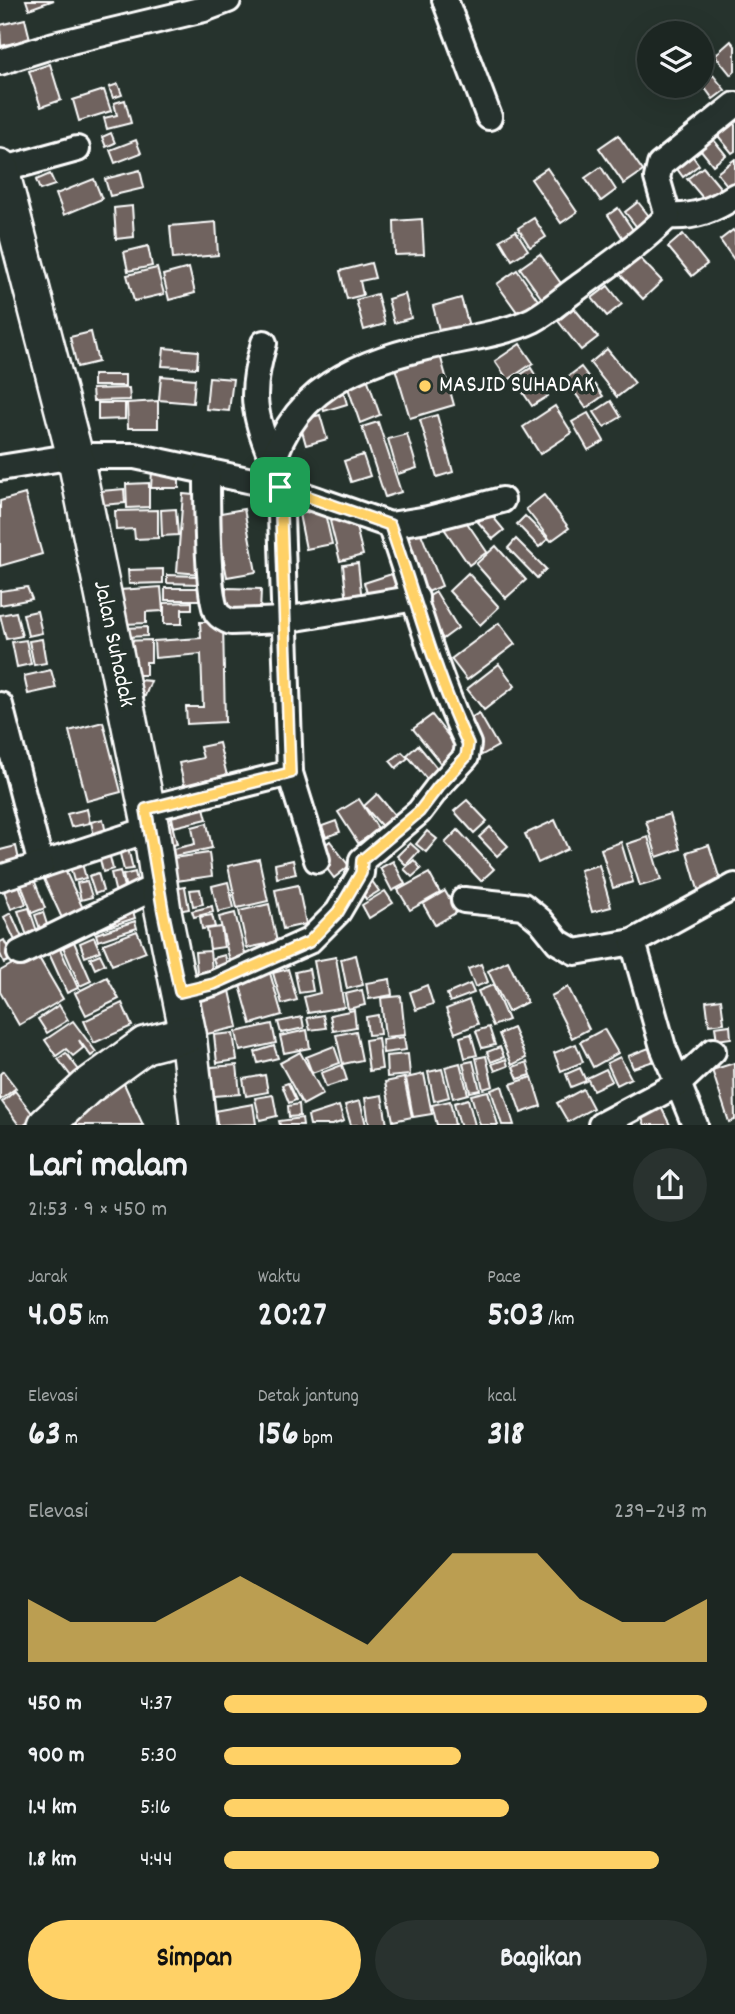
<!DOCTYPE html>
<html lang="id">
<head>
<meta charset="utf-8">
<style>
	:root { --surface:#1c2622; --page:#29322f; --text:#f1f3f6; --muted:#a0a5a5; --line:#3a4340; --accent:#ffd166 }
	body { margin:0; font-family:Dekko,sans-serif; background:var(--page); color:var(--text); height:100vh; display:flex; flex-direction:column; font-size:26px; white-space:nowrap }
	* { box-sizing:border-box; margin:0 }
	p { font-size:23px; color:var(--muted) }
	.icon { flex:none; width:38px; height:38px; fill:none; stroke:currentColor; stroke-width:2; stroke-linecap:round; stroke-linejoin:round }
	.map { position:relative; height:1125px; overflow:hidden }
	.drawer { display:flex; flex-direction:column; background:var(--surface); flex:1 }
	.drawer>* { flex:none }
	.fabs { position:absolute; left:637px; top:21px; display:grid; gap:14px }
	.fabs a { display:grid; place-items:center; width:77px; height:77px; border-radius:50%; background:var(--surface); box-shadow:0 7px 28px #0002,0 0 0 2px var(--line); font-size:35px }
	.pin { position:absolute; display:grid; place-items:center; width:60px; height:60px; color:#fff; margin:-30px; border-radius:14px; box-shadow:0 4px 10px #0006 }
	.round { display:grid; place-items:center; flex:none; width:74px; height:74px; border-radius:37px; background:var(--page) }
	.head { display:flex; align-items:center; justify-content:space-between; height:119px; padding:0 28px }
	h1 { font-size:38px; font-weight:800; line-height:52px }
	.figures { display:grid; grid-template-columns:repeat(3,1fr); gap:10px; height:119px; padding:7px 28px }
	.figures div { display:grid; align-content:center }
	.figures b { font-size:35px; font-weight:800 }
	.figures small { font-size:19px; font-weight:400 }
	.figures p { font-size:19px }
	.chart { height:196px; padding:14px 28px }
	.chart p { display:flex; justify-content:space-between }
	.chart svg { width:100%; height:126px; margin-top:7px; fill:var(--accent); opacity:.7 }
	.cta { display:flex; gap:14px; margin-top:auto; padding:14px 28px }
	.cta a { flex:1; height:80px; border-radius:42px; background:var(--accent); color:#111; font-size:28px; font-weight:800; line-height:80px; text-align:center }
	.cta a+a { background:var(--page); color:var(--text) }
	ul { padding:0 28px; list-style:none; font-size:23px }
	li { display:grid; grid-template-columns:112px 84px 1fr; align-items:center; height:52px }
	li i { height:18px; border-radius:9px; background:var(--accent) }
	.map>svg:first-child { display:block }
	.building { fill:#70645e; stroke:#fff; stroke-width:2 }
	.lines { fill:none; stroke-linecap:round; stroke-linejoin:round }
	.street-casing { stroke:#fff; stroke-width:30 }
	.secondary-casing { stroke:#fff; stroke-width:40 }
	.street { stroke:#26332d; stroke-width:24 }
	.secondary { stroke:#26332d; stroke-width:35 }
	.route-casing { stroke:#fff; stroke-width:14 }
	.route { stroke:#ffd166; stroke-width:9 }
	.poi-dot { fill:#ffd166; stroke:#26332d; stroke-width:2.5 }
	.labels { text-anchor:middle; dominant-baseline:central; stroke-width:7; stroke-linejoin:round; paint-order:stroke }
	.poi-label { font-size:24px; fill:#fff; stroke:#26332d; text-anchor:start }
	.street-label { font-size:24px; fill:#fff; stroke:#26332d }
</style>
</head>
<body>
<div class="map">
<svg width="735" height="1125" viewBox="0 0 735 1125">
	<rect width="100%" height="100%" fill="#26332d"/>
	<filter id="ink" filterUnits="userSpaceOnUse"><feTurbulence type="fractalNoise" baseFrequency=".0143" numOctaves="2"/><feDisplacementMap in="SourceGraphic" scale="14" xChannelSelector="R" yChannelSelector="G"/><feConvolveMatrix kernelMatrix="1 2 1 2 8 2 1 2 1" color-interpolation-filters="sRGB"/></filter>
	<g filter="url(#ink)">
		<g class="building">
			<polygon points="26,0 54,0 29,9"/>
			<polygon points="25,19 30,39 1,46 0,25"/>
			<polygon points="731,41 735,46 735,71 731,75 715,55"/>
			<polygon points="50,64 61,100 41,107 29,71"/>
			<polygon points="713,75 725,90 713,99 702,84"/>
			<polygon points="118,84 122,95 113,98 109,87"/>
			<polygon points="104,90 111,111 79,121 73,100"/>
			<polygon points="125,100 131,123 107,129 104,118 117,115 114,103"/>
			<polygon points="730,119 735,125 735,151 732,153 714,131"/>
			<polygon points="111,133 115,143 106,147 102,137"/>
			<polygon points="709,134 726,155 713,165 696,144"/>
			<polygon points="618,135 643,171 624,184 599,148"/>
			<polygon points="136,140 141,153 115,163 110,150"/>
			<polygon points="689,151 699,165 683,177 672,162"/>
			<polygon points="735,159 735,187 731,190 717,173"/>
			<polygon points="601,167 616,190 601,201 585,178"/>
			<polygon points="703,167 723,191 708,204 687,179"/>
			<polygon points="547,168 577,212 561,223 531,179"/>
			<polygon points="140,170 144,188 110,196 105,179"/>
			<polygon points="50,174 55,185 40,190 36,180"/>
			<polygon points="94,179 102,199 64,215 56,194"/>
			<polygon points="638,202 656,225 643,235 625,212"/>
			<polygon points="132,206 134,237 116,239 114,208"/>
			<polygon points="618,208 635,233 624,240 608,215"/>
			<polygon points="534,218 546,237 530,247 518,228"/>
			<polygon points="422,219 424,254 395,255 394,221"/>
			<polygon points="216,222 218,255 173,259 170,226"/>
			<polygon points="733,230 735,233 735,261 720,240"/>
			<polygon points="516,231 528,250 512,260 500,240"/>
			<polygon points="683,234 707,264 692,276 668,247"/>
			<polygon points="148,246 152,266 128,271 124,252"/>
			<polygon points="540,254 565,289 545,303 520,268"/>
			<polygon points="636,254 662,281 643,299 617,271"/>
			<polygon points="371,263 375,278 360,281 363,295 347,299 340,271"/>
			<polygon points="157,268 164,294 134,301 127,275"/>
			<polygon points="189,268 195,293 169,300 163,275"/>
			<polygon points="517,270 542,306 522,319 497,284"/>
			<polygon points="608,286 622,304 607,316 592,298"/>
			<polygon points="377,294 385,324 364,330 356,300"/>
			<polygon points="405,294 411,318 394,323 388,299"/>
			<polygon points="461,298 469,326 440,334 433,306"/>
			<polygon points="574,308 598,337 581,350 558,321"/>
			<polygon points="91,332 98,362 77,367 70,337"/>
			<polygon points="520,344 533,363 508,380 495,361"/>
			<polygon points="164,348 198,351 197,368 162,366"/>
			<polygon points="607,349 635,383 617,397 590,363"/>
			<polygon points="440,355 454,405 410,418 395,368"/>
			<polygon points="581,367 603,396 586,408 565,379"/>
			<polygon points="531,368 548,396 532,406 514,379"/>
			<polygon points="365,372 380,415 360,423 345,379"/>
			<rect x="93" y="375" width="32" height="11"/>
			<polygon points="161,376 195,379 193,403 159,400"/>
			<polygon points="209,377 233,379 229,411 206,409"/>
			<polygon points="342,387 347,404 324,411 319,393"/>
			<polygon points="129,388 130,400 93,401 92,389"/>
			<polygon points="158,401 158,428 128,428 127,403"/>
			<polygon points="611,401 621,417 604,427 594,412"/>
			<polygon points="98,403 125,403 125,419 98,420"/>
			<polygon points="555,406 572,433 540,454 523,427"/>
			<polygon points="588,413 604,441 588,450 572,422"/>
			<polygon points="320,415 327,439 306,445 299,420"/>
			<polygon points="437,415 453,472 437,477 420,420"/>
			<polygon points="378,422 401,492 385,497 362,427"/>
			<polygon points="407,434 417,468 398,474 388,439"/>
			<polygon points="363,455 370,476 351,482 344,461"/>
			<polygon points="152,470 179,470 179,488 151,488"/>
			<polygon points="149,483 149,507 127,508 126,484"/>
			<polygon points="124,489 125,503 102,505 101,491"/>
			<polygon points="25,494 42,554 0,566 0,501"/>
			<polygon points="183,494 205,496 200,574 177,572"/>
			<polygon points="544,495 569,528 551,541 526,509"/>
			<polygon points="176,509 178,535 162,536 161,510"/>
			<polygon points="244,509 256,572 227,577 215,514"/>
			<polygon points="324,509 332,544 306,549 299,514"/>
			<polygon points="158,510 158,538 135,539 134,529 116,530 115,511"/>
			<polygon points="489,512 504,530 493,539 478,522"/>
			<polygon points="461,514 487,552 469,565 443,527"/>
			<polygon points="353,515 363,555 340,561 330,521"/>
			<polygon points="525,516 548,539 539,547 517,524"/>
			<polygon points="416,521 442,586 423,594 397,529"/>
			<polygon points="516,539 546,569 537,578 508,548"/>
			<polygon points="496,546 526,580 506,598 476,564"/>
			<polygon points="358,563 362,602 347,604 343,565"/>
			<polygon points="163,569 163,583 129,584 128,570"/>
			<polygon points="401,571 408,591 370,602 364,583"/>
			<polygon points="468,573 499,607 480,625 449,591"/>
			<polygon points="167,575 199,576 199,584 167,583"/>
			<polygon points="27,587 32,599 0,605 0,591"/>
			<polygon points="161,587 163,611 146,612 146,623 124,624 120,590"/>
			<rect x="165" y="588" width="34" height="12"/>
			<polygon points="226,588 261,589 260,614 225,613"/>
			<polygon points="436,592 458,628 443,639 420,602"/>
			<polygon points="192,602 192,609 182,609 182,624 164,624 164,603"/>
			<polygon points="37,611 42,633 28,636 23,614"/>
			<polygon points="16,612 22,636 6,639 0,615"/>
			<polygon points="200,622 223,622 225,722 187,724 186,707 203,707 201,654 155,658 154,641 201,638"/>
			<polygon points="499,623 515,644 467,680 451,659"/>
			<polygon points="147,627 147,636 125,637 125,628"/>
			<polygon points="42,639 46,663 34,665 29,641"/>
			<polygon points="26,640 31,664 17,667 12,642"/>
			<polygon points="151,640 151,662 146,662 146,675 125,675 121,641"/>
			<polygon points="499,664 515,686 484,710 467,689"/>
			<polygon points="51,670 56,688 28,694 24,676"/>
			<polygon points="125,679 151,681 139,711"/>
			<polygon points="479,713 498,746 482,755 464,722"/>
			<polygon points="432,715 460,751 442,765 413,729"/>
			<polygon points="103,722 121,792 87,801 69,731"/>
			<polygon points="219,743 229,784 186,792 179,763 203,758 200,747"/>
			<polygon points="418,745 441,773 430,783 407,755"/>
			<polygon points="402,752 408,758 396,768 390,761"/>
			<polygon points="377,794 399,820 386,831 364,806"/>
			<polygon points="359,799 379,830 358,843 338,812"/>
			<polygon points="202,800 207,819 174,827 170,808"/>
			<polygon points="467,800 487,821 474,833 454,811"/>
			<polygon points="87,809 90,823 71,827 67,814"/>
			<polygon points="168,809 177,844 165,847 156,811"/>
			<polygon points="670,814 680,849 657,857 646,821"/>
			<polygon points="103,819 107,838 95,841 91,822"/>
			<polygon points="555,820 568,849 538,863 525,834"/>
			<polygon points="336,821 340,832 326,837 322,826"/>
			<polygon points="207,823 212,848 174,856 173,849 195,844 192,827"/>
			<polygon points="490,827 508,846 497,856 479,837"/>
			<polygon points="458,830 494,869 481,881 445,843"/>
			<polygon points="427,831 437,839 426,852 416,844"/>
			<polygon points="648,837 661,880 640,886 627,844"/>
			<polygon points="330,841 349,866 334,878 315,853"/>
			<polygon points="621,842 633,882 613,888 601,849"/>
			<polygon points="410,843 419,851 406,865 397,856"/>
			<polygon points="709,845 722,886 699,893 687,852"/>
			<polygon points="16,846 19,860 0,865 0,850"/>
			<polygon points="128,848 133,869 124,870 119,850"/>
			<polygon points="109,853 113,869 103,872 99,855"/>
			<polygon points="209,853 212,876 176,881 173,858"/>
			<polygon points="259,859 268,901 237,908 228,866"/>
			<polygon points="81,860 86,878 74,881 69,863"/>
			<polygon points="293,860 296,874 277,878 275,864"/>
			<polygon points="414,860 421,869 412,877 404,869"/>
			<polygon points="393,861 405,884 392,891 380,868"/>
			<polygon points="599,865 611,907 592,912 580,870"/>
			<polygon points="65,870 87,917 66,927 44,879"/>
			<polygon points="120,871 126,895 117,898 111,873"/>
			<polygon points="135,872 139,891 127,894 123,875"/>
			<polygon points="98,873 103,891 95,894 89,876"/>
			<polygon points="429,873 440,893 410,910 398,890"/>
			<polygon points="32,874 45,908 32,913 19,879"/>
			<polygon points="16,877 26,904 11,909 1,883"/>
			<polygon points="87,881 92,897 81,900 77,883"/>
			<polygon points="372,881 379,891 366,899 360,889"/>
			<polygon points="228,882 234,908 218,912 212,886"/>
			<polygon points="298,885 306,924 283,929 275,890"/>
			<polygon points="185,887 189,909 178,911 163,891"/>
			<polygon points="200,889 203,904 193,906 190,890"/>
			<polygon points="385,891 393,903 369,918 362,905"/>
			<polygon points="445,891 457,912 435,925 423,904"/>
			<polygon points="269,904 277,942 247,948 239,911"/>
			<polygon points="212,906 213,912 194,917 192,911"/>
			<polygon points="29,908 40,940 30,944 18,911"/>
			<polygon points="132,908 135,918 99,930 96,920"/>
			<polygon points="43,912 51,937 44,940 35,915"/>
			<polygon points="11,913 23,940 16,943 4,917"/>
			<polygon points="235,913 248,965 232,969 219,917"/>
			<polygon points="212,915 215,927 202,929 200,917"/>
			<polygon points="135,921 137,928 98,941 96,934"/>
			<polygon points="221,927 224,947 210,949 207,929"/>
			<polygon points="137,931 146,952 112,965 103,944"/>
			<polygon points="71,935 91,981 80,986 60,940"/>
			<polygon points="94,937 100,951 85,957 80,943"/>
			<polygon points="4,940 13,959 4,963 0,954 0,942"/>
			<polygon points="57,942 78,988 67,993 46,947"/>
			<polygon points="35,951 63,999 19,1025 0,992 0,971"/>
			<polygon points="210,951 213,980 198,982 195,952"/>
			<polygon points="100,954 105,964 95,969 90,958"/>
			<polygon points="225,955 229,972 218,975 213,958"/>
			<polygon points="356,955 363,985 347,989 341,959"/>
			<polygon points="336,957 344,1007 308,1013 304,997 320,993 314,961"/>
			<polygon points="508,961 527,1002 508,1012 488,971"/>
			<polygon points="481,964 488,982 475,987 468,969"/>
			<polygon points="268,966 282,1015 251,1024 237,975"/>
			<polygon points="288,969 297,1000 282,1004 273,973"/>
			<polygon points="309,969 313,991 299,993 295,972"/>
			<polygon points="107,977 119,999 86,1015 75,993"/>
			<polygon points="390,979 392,995 369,999 366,983"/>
			<polygon points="470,984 474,993 450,1002 447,994"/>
			<polygon points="427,985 433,1004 416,1010 410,992"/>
			<polygon points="493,985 508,1020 493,1026 478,991"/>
			<polygon points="229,986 238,1027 207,1034 198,994"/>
			<polygon points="568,987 589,1029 572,1038 551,996"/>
			<polygon points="362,990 365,1005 348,1009 345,994"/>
			<polygon points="401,996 405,1035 385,1037 381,998"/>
			<polygon points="721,999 724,1023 709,1025 706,1001"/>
			<polygon points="469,1000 478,1024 455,1033 446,1009"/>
			<polygon points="122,1003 132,1026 94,1043 84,1021"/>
			<polygon points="59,1005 68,1020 47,1033 38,1019"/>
			<polygon points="354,1010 356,1027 333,1031 330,1015"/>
			<polygon points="323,1015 326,1028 310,1030 307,1018"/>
			<polygon points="378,1015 380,1034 368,1035 366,1017"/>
			<polygon points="302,1017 304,1028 281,1033 278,1022"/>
			<polygon points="73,1021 96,1052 91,1056 79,1040 83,1048 73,1056 66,1049 56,1056 45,1040"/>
			<polygon points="272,1024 276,1043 240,1051 236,1032"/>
			<polygon points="730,1025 731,1038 717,1040 715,1027"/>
			<polygon points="489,1027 495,1045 482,1048 476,1031"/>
			<polygon points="513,1028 526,1058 512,1065 499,1034"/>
			<polygon points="604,1029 618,1053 593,1067 580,1042"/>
			<polygon points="307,1030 310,1048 284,1053 280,1036"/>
			<polygon points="356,1031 362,1060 343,1064 336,1035"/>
			<polygon points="233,1033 237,1060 217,1063 214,1035"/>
			<polygon points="471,1034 477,1055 465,1058 460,1037"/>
			<polygon points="404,1037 406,1050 383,1053 382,1040"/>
			<polygon points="378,1038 382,1069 369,1071 365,1040"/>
			<polygon points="576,1044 583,1062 561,1071 554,1053"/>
			<polygon points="274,1046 278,1058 258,1063 255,1052"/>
			<polygon points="334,1046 340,1063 312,1073 306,1057"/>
			<polygon points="500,1047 504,1057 491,1062 487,1052"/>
			<polygon points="649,1048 654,1061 633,1068 628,1056"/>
			<polygon points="300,1052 323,1094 303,1105 280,1063"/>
			<polygon points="66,1053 85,1078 77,1084 58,1059"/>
			<polygon points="408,1054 410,1075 387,1077 386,1056"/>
			<polygon points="486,1056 493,1086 483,1089 476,1058"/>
			<polygon points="620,1057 631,1078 617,1085 607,1063"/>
			<polygon points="506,1059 508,1066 495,1071 492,1064"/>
			<polygon points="473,1061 480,1090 470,1092 463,1063"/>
			<polygon points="527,1062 531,1075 518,1079 513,1067"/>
			<polygon points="460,1063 468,1094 453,1098 445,1067"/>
			<polygon points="734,1063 735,1120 729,1122 712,1070"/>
			<polygon points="237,1065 240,1094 214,1096 211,1067"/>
			<polygon points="342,1065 347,1080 326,1087 321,1073"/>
			<polygon points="580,1068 586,1081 571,1087 566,1074"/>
			<polygon points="442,1069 449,1097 434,1101 428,1072"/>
			<polygon points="606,1069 612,1081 593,1090 587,1078"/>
			<polygon points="3,1071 16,1088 0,1100 0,1074"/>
			<polygon points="424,1074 432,1114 413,1117 406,1078"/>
			<polygon points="265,1075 268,1092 246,1096 243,1079"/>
			<polygon points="121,1077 143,1125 55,1125"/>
			<polygon points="532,1077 541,1106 521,1113 511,1084"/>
			<polygon points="404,1078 412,1117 393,1121 385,1082"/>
			<polygon points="288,1083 296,1100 289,1103 282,1085"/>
			<polygon points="502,1086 514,1125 502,1125 491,1090"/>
			<polygon points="583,1089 593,1108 568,1122 557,1103"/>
			<polygon points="15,1091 35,1117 24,1125 19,1125 2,1102"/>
			<polygon points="488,1091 498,1125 480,1125 471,1095"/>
			<polygon points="273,1095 277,1116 260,1120 255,1098"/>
			<polygon points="382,1095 387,1125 369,1125 365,1098"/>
			<polygon points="468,1099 475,1125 460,1125 454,1103"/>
			<polygon points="360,1101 366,1125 351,1125 345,1105"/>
			<polygon points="450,1101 455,1125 437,1125 432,1105"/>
			<polygon points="658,1101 670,1125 645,1125 638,1110"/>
			<polygon points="253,1104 256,1124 216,1125 214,1111"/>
			<polygon points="299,1104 300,1116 289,1117 288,1106"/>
			<polygon points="339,1106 344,1121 332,1125 310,1125 308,1116"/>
			<polygon points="302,1118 303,1125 280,1125 279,1121"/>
		</g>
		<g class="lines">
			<defs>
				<g id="street">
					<polyline points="445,0 489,117"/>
					<polyline points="0,62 54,45 204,9 228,0"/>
					<polyline points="1,170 77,149"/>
					<path d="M668,216C694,218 714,210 735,196"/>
					<path d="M264,343C250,391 252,412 272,459"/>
					<polyline points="0,468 75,456 135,456 280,487 390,525 428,519 502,500"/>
					<path d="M207,472C207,497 207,596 217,613C221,618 225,620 231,622L284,620L416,598"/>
					<path d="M268,484C283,389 360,360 445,343C473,337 506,333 533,320C548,312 562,299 576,289C608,266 640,244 668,216L657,178L660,165L735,105"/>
					<polyline points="0,705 41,865 151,829"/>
					<polyline points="290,773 317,860"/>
					<polyline points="146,809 290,773 280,487"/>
					<polyline points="0,878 41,865"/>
					<polyline points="464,900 523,906 541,921 558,942 575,952 633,942 663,1047 695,1125"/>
					<polyline points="633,942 735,886"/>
					<polyline points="20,953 159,885"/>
					<path d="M180,992L214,983L309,941L338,912L361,873L362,860L419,812L438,787L466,757L468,744C435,674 416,599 390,525"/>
					<polyline points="601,1125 678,1084 713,1051"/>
				</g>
				<g id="secondary">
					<polyline points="0,167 75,456 151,829 163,911 188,1034 198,1125"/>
					<polyline points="46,1125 87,1087 145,1045 188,1034"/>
				</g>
			</defs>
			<use href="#street" class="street-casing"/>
			<use href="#secondary" class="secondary-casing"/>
			<use href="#street" class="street"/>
			<use href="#secondary" class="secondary"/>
		</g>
	</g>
	<g class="lines" filter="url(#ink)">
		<defs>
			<path id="route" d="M280,487L390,525C416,599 435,674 468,744L466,757L438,787L419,812L362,860L361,873L338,912L309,942L214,984L180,992L163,911L146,809L290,773Z"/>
		</defs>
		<use href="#route" class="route-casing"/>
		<use href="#route" class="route"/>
	</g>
	<circle class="poi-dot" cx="425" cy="386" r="7"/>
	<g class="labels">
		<g class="poi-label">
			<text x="439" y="386">MASJID SUHADAK</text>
		</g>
		<g class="street-label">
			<text transform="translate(113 644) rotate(78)">Jalan Suhadak</text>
		</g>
	</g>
</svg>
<div class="fabs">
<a><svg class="icon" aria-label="layers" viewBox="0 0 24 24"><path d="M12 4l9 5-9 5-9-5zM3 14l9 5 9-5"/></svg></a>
</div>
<div class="pin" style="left:280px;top:487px;background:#1e9e55"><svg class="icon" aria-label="arrive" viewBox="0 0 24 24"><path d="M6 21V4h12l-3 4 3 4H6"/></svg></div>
</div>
<section class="drawer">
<div class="head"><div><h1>Lari malam</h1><p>21:53 · 9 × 450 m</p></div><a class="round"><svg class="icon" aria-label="share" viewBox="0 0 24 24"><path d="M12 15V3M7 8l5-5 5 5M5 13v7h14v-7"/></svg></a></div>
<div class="figures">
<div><p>Jarak</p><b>4.05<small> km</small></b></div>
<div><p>Waktu</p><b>20:27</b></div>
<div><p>Pace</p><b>5:03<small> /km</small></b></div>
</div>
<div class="figures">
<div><p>Elevasi</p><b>63<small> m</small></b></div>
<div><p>Detak jantung</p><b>156<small> bpm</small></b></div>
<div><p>kcal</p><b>318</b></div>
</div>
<div class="chart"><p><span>Elevasi</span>239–243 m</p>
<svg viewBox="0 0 160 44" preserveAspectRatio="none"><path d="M0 44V22L10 30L20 30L30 30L40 22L50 14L60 22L70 30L80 38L90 22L100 6L110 6L120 6L130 22L140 30L150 30L160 22V44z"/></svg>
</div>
<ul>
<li><b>450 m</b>4:37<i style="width:100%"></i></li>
<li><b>900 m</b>5:30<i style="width:49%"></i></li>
<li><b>1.4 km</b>5:16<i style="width:59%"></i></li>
<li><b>1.8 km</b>4:44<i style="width:90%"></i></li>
</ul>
<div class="cta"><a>Simpan</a><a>Bagikan</a></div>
</section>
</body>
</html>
